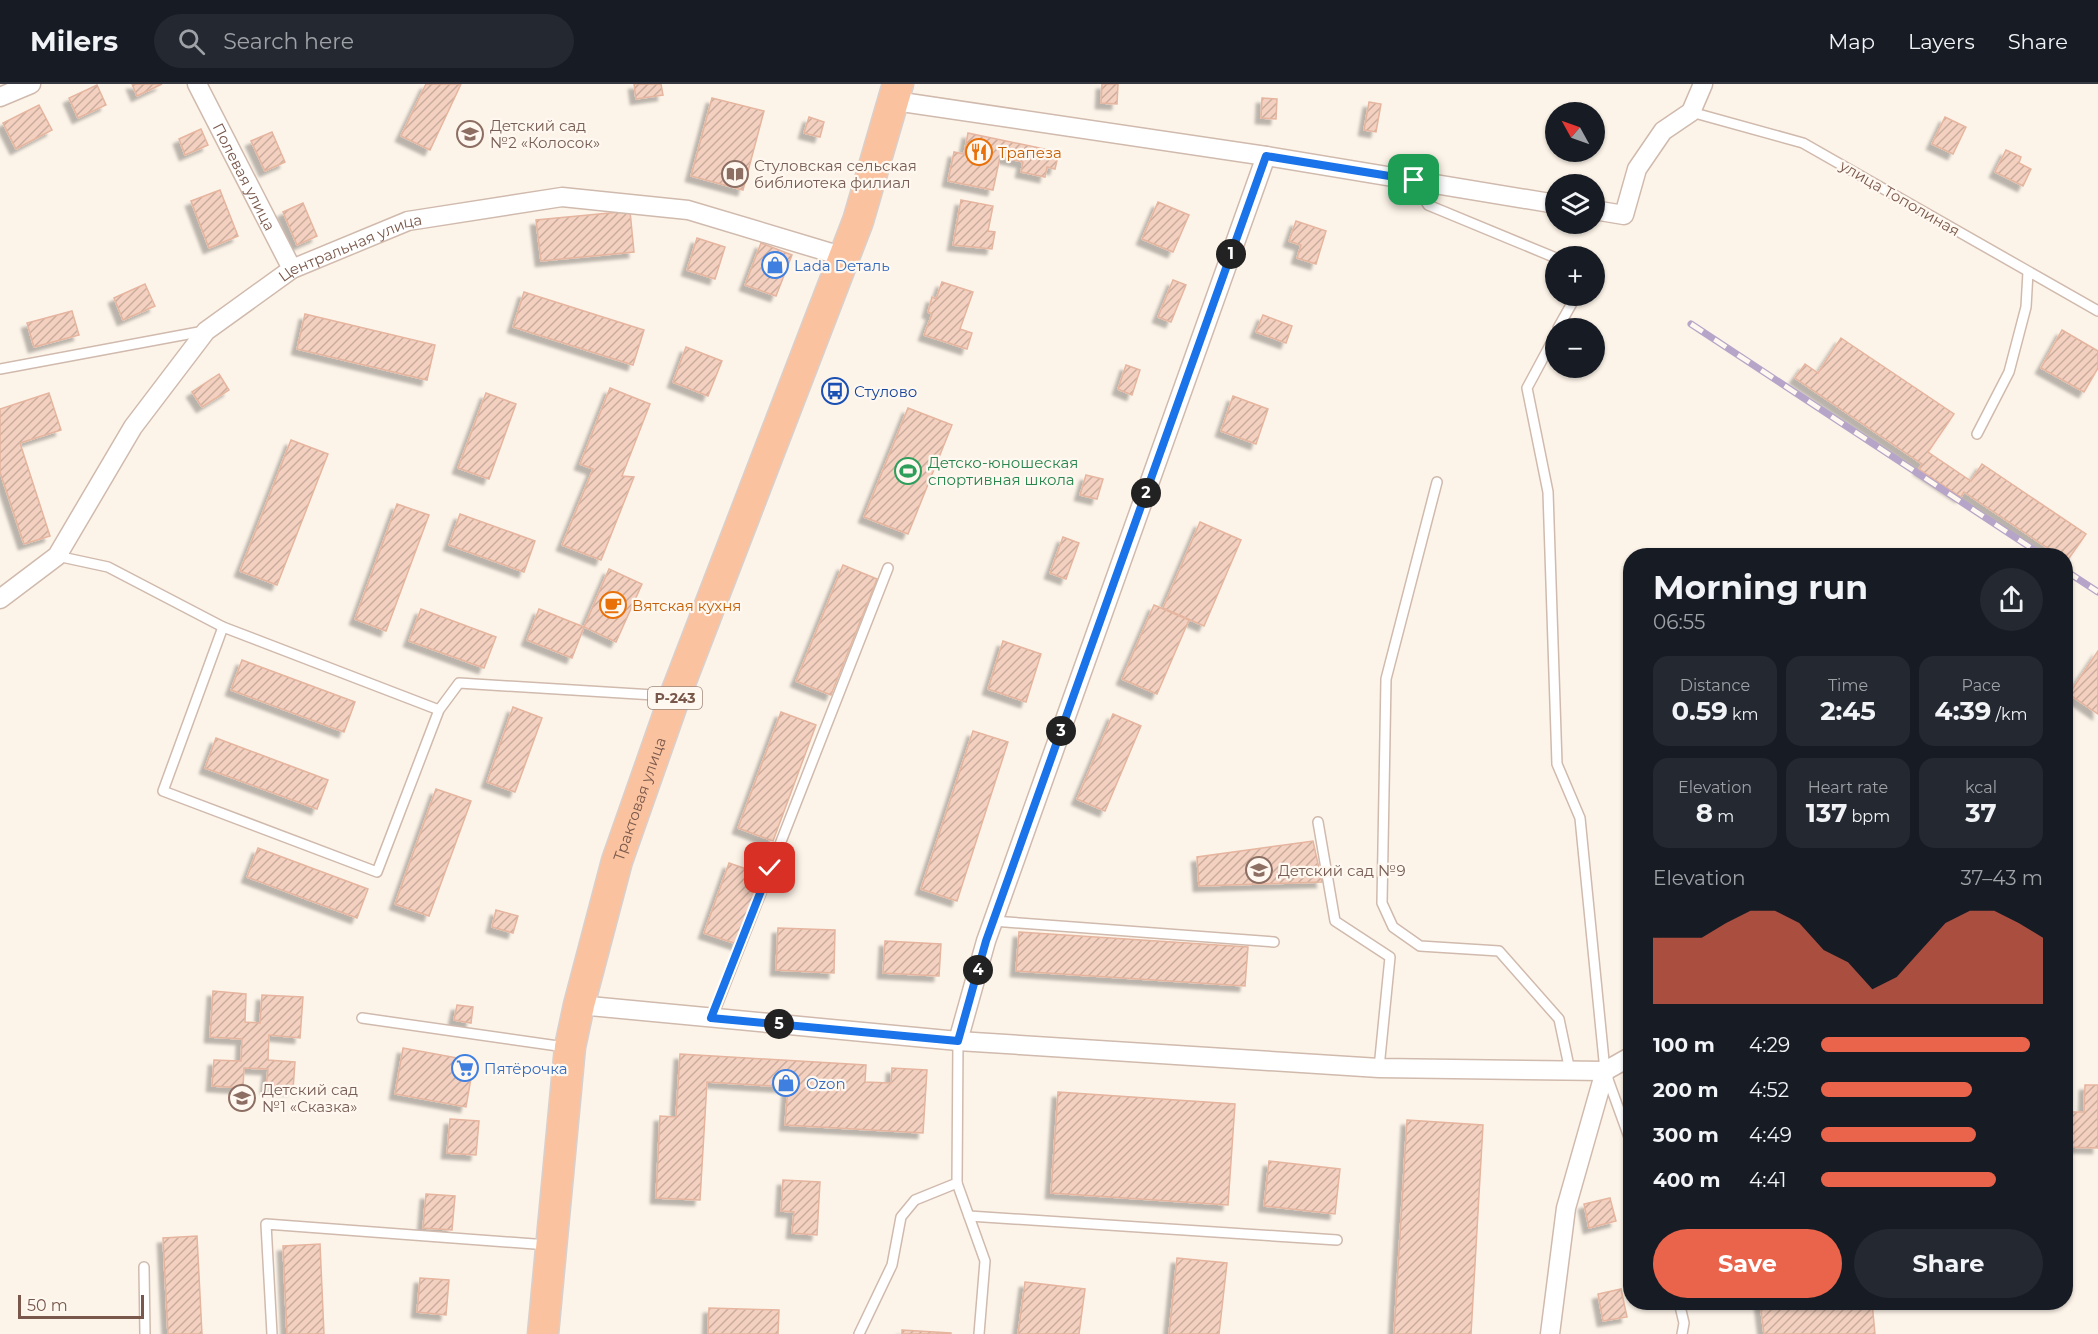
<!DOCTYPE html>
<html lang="en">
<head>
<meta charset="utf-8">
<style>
	:root { --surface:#171b24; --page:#242831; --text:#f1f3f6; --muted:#9ea1a6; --line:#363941; --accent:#e9644b }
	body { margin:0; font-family:Montserrat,sans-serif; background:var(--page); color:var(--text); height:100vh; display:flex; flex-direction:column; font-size:22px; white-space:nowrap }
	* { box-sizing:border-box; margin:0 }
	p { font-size:20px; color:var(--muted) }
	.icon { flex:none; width:33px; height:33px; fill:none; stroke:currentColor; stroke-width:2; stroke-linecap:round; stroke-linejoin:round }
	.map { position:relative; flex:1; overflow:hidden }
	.details { position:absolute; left:1623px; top:464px; width:450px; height:762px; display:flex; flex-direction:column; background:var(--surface); border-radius:24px; box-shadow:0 2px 4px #0004 }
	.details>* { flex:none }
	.needle { width:39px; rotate:310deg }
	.tools { position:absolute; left:1545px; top:18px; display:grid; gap:12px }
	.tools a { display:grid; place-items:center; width:60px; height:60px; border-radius:50%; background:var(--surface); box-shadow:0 2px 4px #0004; font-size:30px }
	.scale { position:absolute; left:18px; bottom:15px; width:126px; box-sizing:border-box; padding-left:6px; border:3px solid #79584b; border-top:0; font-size:16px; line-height:21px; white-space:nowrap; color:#79584b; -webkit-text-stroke:4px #fff8f0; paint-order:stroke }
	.pin { position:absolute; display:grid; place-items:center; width:51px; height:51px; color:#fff; margin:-26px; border-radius:12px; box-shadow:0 3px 9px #0006 }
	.km { position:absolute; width:30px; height:30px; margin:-15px; border-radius:50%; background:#222; color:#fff; font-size:16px; line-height:30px; text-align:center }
	.round { display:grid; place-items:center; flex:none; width:63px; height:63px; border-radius:32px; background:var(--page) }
	.summary { display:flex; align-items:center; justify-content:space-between; height:102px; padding:0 30px }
	h1 { font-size:33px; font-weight:700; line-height:45px }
	.metrics { display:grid; grid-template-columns:repeat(3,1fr); gap:9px; height:102px; padding:6px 30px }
	.metrics div { display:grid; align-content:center; border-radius:15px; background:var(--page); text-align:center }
	.metrics b { font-size:26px; font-weight:700 }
	.metrics small { font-size:16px; font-weight:400 }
	.metrics p { font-size:16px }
	.chart { height:168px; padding:12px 30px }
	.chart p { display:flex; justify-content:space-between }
	.chart svg { width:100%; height:108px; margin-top:6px; fill:var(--accent); opacity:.7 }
	.primary-button { display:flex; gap:12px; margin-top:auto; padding:12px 30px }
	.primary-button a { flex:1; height:69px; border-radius:36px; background:var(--accent); color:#fff; font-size:24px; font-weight:700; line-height:69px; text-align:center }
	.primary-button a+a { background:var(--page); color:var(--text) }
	ul { padding:0 30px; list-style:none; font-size:20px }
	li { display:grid; grid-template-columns:96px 72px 1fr; align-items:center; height:45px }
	li i { height:15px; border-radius:8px; background:var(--accent) }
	header { display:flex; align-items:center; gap:36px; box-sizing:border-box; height:84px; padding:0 30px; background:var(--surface); border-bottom:2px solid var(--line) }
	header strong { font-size:28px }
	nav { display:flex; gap:33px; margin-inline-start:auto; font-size:21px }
	.search { width:420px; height:54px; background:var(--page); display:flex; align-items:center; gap:15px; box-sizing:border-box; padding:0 21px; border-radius:33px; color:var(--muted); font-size:22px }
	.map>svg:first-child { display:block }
	.building { fill:url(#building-hatch); stroke:#e6b59f; stroke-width:1.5; filter:url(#shadow) }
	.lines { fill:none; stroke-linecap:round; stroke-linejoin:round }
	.service-casing { stroke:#d0baad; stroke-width:12 }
	.minor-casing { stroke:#d0baad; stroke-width:21 }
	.trunk-casing { stroke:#d9d0cd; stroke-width:33 }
	.service { stroke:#fff; stroke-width:9 }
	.minor { stroke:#fff; stroke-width:18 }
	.trunk { stroke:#fac29f; stroke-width:30 }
	.rail-casing { stroke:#b6a5c8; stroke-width:7 }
	.rail { stroke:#fff8f0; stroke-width:4.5; stroke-dasharray:14; stroke-linecap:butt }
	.route-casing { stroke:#fff; stroke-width:12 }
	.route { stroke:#1a73e8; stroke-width:8 }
	.labels { text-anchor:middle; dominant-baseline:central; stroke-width:4.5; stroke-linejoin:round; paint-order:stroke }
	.shield { fill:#fff8f0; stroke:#a1887c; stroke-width:1.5 }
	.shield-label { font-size:14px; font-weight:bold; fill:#79584b }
	.education-label { font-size:15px; fill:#785e54; stroke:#fff8f0; text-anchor:start }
	.food-label { font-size:15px; fill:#c56008; stroke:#fff8f0; text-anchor:start }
	.street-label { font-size:15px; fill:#79584b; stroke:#fff8f0 }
	.shop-label { font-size:15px; fill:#366cbe; stroke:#fff8f0; text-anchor:start }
	.transit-label { font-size:15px; fill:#164399; stroke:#fff8f0; text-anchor:start }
	.leisure-label { font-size:15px; fill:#27864d; stroke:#fff8f0; text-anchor:start }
</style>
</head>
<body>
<header>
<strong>Milers</strong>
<div class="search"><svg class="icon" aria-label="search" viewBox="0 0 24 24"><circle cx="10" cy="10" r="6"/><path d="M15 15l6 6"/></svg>Search here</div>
<nav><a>Map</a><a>Layers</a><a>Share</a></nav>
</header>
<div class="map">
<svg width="2098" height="1250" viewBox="0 0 2098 1250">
	<defs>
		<pattern id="building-hatch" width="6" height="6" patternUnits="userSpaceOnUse" patternTransform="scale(1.5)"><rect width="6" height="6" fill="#f3d0bf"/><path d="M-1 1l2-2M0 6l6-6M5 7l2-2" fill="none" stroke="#caac9d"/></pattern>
		<filter id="shadow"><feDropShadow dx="-5.5" dy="5.5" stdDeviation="1.5" flood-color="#0004"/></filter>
	</defs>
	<rect width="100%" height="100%" fill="#fdf4e9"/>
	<g class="building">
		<polygon points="132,0 162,0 137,12"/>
		<polygon points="426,0 461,0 430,66 401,52"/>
		<polygon points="634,0 661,0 663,11 636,15"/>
		<polygon points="1102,0 1118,0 1117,20 1101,19"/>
		<polygon points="97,1 106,21 78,34 69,14"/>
		<polygon points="712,14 764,27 743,106 691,92"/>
		<polygon points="1262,14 1277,15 1276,35 1261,34"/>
		<polygon points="1369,18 1381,20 1376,48 1364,46"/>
		<polygon points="39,21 52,46 16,65 3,39"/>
		<polygon points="809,33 824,38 820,53 804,49"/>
		<polygon points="1945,33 1966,43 1953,70 1932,60"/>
		<polygon points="201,45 208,61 185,71 179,55"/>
		<polygon points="272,48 285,78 265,87 251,57"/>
		<polygon points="968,49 1059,68 1055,85 1047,83 1045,93 1021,88 1023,78 1000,73 993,106 948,97 954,68 964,70"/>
		<polygon points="2006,66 2021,73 2019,79 2031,85 2023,102 1995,88"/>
		<polygon points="220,106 238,152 209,164 191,117"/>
		<polygon points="961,116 993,122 988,147 995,148 992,165 953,161"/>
		<polygon points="1158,118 1189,131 1173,168 1142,155"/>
		<polygon points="303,119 317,152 297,161 283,128"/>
		<polygon points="630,127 634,168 541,177 536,136"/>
		<polygon points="1296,137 1326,147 1316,180 1297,174 1301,161 1289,157"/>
		<polygon points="697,154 725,163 715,195 687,186"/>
		<polygon points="761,159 792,171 776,212 745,201"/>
		<polygon points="1173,196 1186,201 1171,238 1158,233"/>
		<polygon points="942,198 973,208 960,245 972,249 967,265 924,251 932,230 928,228 932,213 936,215"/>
		<polygon points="145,200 155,222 123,236 114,214"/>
		<polygon points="524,208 644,246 633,281 513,243"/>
		<polygon points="72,227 79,251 34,263 27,239"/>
		<polygon points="305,230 435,261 427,296 297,265"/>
		<polygon points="1263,231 1292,242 1286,259 1256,248"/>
		<polygon points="2062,246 2098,267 2098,284 2084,308 2041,284"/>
		<polygon points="1841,254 1954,330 1928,368 1971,397 1982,380 2086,450 2067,477 2066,471 2058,471 1964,408 1961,413 1919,385 1922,380 1795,294 1805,280 1818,289"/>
		<polygon points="686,263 722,277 708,312 673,298"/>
		<polygon points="1126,281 1140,286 1132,311 1118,305"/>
		<polygon points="219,290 229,306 202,323 192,308"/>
		<polygon points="610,304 650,320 622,392 634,393 601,476 562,461 593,385 580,380"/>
		<polygon points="49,309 61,346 20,359 50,452 24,460 0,388 0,325"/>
		<polygon points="486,309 516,320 489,395 458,384"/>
		<polygon points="1233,312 1268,325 1256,360 1221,347"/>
		<polygon points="908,324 952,341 908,450 864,433"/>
		<polygon points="291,356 328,370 277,501 240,487"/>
		<polygon points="1086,391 1103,395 1097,415 1080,411"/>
		<polygon points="397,420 429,431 386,547 355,535"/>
		<polygon points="460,430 535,457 524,488 449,461"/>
		<polygon points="1200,438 1241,456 1204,542 1163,524"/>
		<polygon points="1063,453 1079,459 1066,495 1050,489"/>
		<polygon points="843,481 877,495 831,611 796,597"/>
		<polygon points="609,485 642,500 616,558 584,543"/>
		<polygon points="1154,521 1189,536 1157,610 1122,595"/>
		<polygon points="421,525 496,553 484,584 409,557"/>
		<polygon points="539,525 584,543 572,574 527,556"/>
		<polygon points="1003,557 1041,570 1026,618 988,605"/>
		<polygon points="2098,567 2098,630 2069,610"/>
		<polygon points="242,576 355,618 344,648 231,606"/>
		<polygon points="513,623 542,634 515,708 487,698"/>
		<polygon points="781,628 816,641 773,757 738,744"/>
		<polygon points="1113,630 1141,642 1105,727 1077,715"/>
		<polygon points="973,647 1008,658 957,817 921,805"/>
		<polygon points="216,654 328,696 317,725 205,684"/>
		<polygon points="436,705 471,717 429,832 395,820"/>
		<polygon points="1313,757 1322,798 1199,802 1197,773"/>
		<polygon points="258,764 368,805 357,834 247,793"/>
		<polygon points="729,779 761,790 737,860 704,849"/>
		<polygon points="496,826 518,832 513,849 492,843"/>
		<polygon points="778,844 835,846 834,889 776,886"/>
		<polygon points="1019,848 1248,863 1245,902 1016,887"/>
		<polygon points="885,857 941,860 939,892 883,889"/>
		<polygon points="213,907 246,910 245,938 260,939 262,911 303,913 300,954 269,951 268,976 295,978 293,1006 266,1004 268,985 244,984 243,1004 212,1002 214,976 241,977 242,955 210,953"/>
		<polygon points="457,921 473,923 471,939 454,936"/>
		<polygon points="403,964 474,977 466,1023 395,1010"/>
		<polygon points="680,970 866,981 865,998 891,999 892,984 927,986 923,1049 785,1041 788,1003 707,998 700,1116 656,1114 660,1032 676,1033"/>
		<polygon points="2085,1001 2098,1001 2098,1064 2066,1063 2066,1002 2068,1002 2067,1028 2084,1028"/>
		<polygon points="1058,1008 1235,1020 1228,1121 1051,1109"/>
		<polygon points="450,1035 479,1037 476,1071 447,1069"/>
		<polygon points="1407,1036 1483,1041 1471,1250 1394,1250"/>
		<polygon points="1269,1077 1340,1085 1335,1130 1264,1122"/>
		<polygon points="783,1096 820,1098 817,1151 792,1149 794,1128 781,1127"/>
		<polygon points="426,1110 455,1112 452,1146 423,1144"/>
		<polygon points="1610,1114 1616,1137 1589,1144 1584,1120"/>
		<polygon points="197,1152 202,1250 168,1250 163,1154"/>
		<polygon points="320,1160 324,1250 287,1250 283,1162"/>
		<polygon points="1177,1174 1227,1179 1219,1250 1169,1250"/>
		<polygon points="420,1194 449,1196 446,1231 417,1228"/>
		<polygon points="1025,1198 1085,1205 1079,1250 1018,1250"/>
		<polygon points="1621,1205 1627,1233 1603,1237 1598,1210"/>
		<polygon points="1760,1218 1872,1218 1875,1250 1764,1250"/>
		<polygon points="709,1224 779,1226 778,1250 708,1250"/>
		<polygon points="902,1246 951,1249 951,1250 902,1250"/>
	</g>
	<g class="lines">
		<defs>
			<g id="service">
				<polyline points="1691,28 1803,59 2098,227"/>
				<polyline points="1414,98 1428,121 1556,174"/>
				<polyline points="1558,244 1576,212"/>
				<polyline points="1556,250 1527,304 1548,408 1557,680 1580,734 1605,987 1630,1056"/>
				<polyline points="0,285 204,247"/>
				<polyline points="1977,350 2009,288 2026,223 2028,188"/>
				<polyline points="1437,398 1386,595 1382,819 1393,843 1420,862 1499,867 1559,935 1570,987"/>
				<polyline points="57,472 108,483 223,543"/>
				<polyline points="439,626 223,543 163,707 377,788 439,626 459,599 670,612"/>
				<polyline points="1318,738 1335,837 1390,873 1379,984"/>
				<polyline points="993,837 1274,858"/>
				<polyline points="362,934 565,963"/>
				<polyline points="712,934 888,484"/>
				<polyline points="957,1099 985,1177 979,1250"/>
				<polyline points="969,1132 1337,1156"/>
				<polyline points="144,1183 145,1250"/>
				<polyline points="1679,1218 1684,1239 1682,1250"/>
				<polyline points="272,1250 266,1140 548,1161"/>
				<polyline points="859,1250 892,1181 901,1133 915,1116 957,1099 958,957"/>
			</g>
			<g id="minor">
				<path id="s1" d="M197,0L292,185"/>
				<polyline points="0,13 31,0"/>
				<polyline points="895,17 1266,72 1556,120"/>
				<polyline points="1594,126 1624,131 1637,85 1663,47 1691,28 1703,0"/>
				<path id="s2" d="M0,515L57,472L133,343L206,247L292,185L408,137L562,113L688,126L845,173"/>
				<polyline points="579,921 958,957 1379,984 1605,987 1630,973"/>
				<polyline points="958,957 986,857 1266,72"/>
				<polyline points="1550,1250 1566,1124 1605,987"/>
			</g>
			<g id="trunk">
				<path id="s3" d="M543,1250L570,963L579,921L617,777L675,612L858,137L898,0"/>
			</g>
		</defs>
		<use href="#service" class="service-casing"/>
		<use href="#minor" class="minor-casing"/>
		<use href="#trunk" class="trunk-casing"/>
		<use href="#service" class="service"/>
		<use href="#minor" class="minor"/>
		<use href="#trunk" class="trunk"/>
		<defs>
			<g id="rail">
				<polyline points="1691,240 2042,471"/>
				<polyline points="2066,487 2098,508"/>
			</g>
		</defs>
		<use href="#rail" class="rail-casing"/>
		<use href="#rail" class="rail"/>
	</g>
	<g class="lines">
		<defs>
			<polyline id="route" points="770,784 711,934 958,957 986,857 1266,72 1414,96"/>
		</defs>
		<use href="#route" class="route-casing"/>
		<use href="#route" class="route"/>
	</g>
	<defs>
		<symbol id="school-ring" viewBox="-11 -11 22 22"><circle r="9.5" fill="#fff8f0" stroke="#8d6e63" stroke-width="1.5"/><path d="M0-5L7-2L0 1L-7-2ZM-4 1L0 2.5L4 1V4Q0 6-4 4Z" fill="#8d6e63"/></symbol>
		<symbol id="restaurant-ring" viewBox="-11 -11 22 22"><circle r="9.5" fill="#fff8f0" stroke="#e8710a" stroke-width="1.5"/><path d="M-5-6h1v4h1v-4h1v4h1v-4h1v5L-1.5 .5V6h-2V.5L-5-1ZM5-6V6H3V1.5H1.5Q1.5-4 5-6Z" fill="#e8710a"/></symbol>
		<symbol id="library-ring" viewBox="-11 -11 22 22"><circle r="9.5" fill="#fff8f0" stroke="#8d6e63" stroke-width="1.5"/><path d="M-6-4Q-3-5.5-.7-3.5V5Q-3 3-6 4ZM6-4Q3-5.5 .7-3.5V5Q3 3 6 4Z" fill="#8d6e63"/></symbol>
		<symbol id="shop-ring" viewBox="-11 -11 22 22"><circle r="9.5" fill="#fff8f0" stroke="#3f7fe0" stroke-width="1.5"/><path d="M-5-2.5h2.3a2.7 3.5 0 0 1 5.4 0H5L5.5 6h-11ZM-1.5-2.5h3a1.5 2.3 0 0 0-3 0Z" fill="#3f7fe0"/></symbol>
		<symbol id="bus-ring" viewBox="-11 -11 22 22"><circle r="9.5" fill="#fff8f0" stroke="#1a4fb4" stroke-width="1.5"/><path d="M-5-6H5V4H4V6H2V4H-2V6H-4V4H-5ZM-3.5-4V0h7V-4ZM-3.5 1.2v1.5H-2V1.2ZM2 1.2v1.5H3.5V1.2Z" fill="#1a4fb4"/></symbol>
		<symbol id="stadium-ring" viewBox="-11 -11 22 22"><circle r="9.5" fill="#fff8f0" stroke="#2e9e5b" stroke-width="1.5"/><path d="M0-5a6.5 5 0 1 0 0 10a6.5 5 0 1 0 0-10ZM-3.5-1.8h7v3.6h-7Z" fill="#2e9e5b"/></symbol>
		<symbol id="cafe-ring" viewBox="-11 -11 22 22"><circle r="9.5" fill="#fff8f0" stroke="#e8710a" stroke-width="1.5"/><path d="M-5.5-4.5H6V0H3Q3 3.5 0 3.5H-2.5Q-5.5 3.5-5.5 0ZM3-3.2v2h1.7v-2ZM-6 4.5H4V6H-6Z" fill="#e8710a"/></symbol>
		<symbol id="supermarket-ring" viewBox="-11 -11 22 22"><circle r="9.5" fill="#fff8f0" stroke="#3f7fe0" stroke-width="1.5"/><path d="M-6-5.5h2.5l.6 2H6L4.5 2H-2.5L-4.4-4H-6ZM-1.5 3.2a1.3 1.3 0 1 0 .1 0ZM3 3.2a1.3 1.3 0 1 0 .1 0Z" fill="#3f7fe0"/></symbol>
	</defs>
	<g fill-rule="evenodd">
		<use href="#school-ring" x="455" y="35" width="30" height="30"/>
		<use href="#restaurant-ring" x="964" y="53" width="30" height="30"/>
		<use href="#library-ring" x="720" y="75" width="30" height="30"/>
		<use href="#shop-ring" x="760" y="166" width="30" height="30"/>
		<use href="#bus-ring" x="820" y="292" width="30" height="30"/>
		<use href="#stadium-ring" x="893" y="372" width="30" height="30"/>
		<use href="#cafe-ring" x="598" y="506" width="30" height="30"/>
		<use href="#school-ring" x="1244" y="771" width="30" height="30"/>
		<use href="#supermarket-ring" x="450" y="969" width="30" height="30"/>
		<use href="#shop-ring" x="771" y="984" width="30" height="30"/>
		<use href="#school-ring" x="227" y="999" width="30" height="30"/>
	</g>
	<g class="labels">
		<rect class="shield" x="648" y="603" width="54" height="22" rx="4.5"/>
		<g class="shield-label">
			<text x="675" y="614">Р-243</text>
		</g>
		<g class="education-label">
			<text x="490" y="41">Детский сад<tspan x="490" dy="17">№2 «Колосок»</tspan></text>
			<text x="754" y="81">Стуловская сельская<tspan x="754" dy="17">библиотека филиал</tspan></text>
			<text x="1278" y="786">Детский сад №9</text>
			<text x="262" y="1005">Детский сад<tspan x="262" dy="17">№1 «Сказка»</tspan></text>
		</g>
		<g class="food-label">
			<text x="998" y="68">Трапеза</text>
			<text x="632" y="521">Вятская кухня</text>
		</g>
		<g class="street-label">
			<text stroke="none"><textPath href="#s1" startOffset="104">Полевая улица</textPath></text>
			<text transform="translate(1900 114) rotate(30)">улица Тополиная</text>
			<text stroke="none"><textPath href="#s2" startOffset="510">Центральная улица</textPath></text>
			<text stroke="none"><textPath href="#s3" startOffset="546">Трактовая улица</textPath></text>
		</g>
		<g class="shop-label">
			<text x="794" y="181">Lada Dеталь</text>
			<text x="484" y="984">Пятёрочка</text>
			<text x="806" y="999">Ozon</text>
		</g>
		<g class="transit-label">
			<text x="854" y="307">Стулово</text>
		</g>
		<g class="leisure-label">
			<text x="928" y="378">Детско-юношеская<tspan x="928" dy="17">спортивная школа</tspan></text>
		</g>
	</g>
</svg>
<div class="tools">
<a><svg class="needle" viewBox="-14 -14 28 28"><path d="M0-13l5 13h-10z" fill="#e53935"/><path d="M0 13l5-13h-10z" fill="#9ea1a6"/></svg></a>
<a><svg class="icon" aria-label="layers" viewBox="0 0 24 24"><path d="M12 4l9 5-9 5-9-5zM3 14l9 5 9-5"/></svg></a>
<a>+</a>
<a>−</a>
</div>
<div class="scale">50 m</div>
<div class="pin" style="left:1414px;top:96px;background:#1e9e55"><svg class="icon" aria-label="arrive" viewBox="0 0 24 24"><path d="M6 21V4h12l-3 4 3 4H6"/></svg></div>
<div class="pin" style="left:770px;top:784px;background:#d93025"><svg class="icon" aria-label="check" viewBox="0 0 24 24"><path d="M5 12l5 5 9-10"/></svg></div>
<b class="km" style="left:1231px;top:170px">1</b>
<b class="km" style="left:1146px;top:409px">2</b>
<b class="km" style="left:1061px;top:647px">3</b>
<b class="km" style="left:978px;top:886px">4</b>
<b class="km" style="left:779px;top:940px">5</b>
<section class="details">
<div class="summary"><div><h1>Morning run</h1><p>06:55</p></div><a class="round"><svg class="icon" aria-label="share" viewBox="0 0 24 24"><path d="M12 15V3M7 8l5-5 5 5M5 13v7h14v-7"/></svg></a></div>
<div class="metrics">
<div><p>Distance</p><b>0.59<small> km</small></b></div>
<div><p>Time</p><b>2:45</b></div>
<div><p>Pace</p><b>4:39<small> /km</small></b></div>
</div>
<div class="metrics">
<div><p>Elevation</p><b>8<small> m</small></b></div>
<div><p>Heart rate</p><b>137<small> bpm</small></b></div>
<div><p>kcal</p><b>37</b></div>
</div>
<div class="chart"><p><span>Elevation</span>37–43 m</p>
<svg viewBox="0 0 160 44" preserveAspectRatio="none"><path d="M0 44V17L10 17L20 17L30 11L40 6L50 6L60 11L70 22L80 27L90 38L100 33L110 22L120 11L130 6L140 6L150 11L160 17V44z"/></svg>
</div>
<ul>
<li><b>100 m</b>4:29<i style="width:94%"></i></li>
<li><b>200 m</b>4:52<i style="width:68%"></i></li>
<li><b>300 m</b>4:49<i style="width:70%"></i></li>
<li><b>400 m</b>4:41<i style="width:79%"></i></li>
</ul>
<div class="primary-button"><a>Save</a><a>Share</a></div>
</section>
</div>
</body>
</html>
